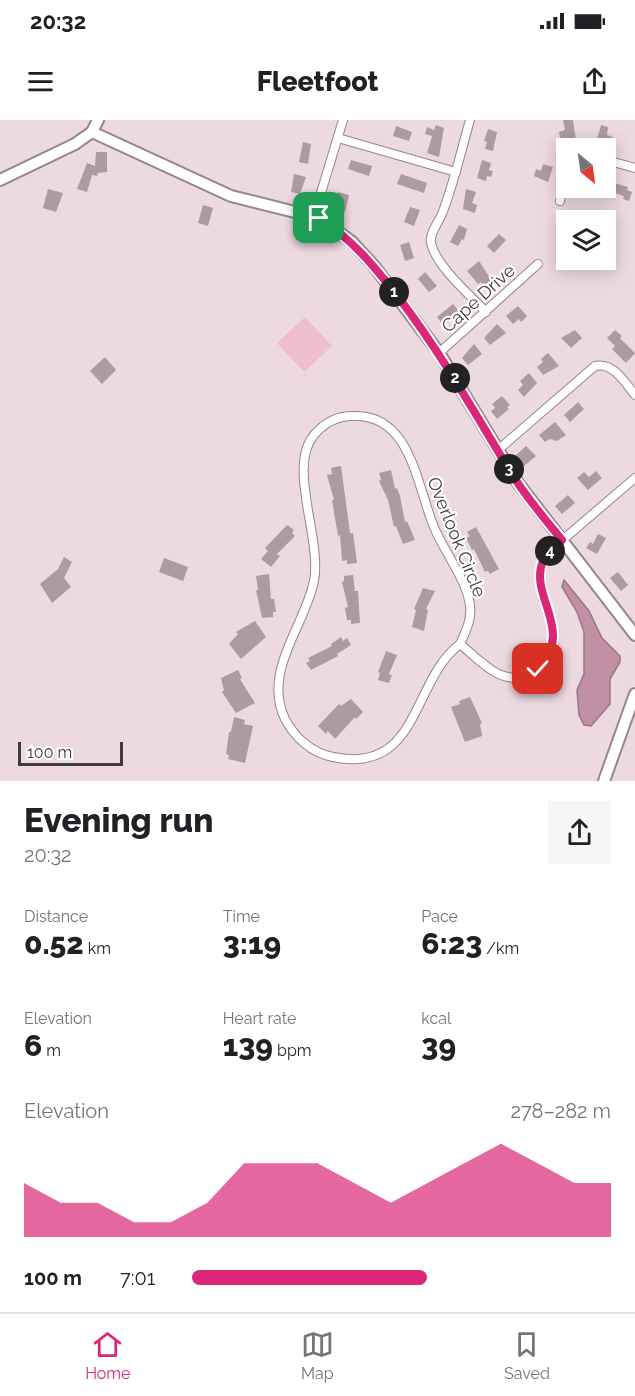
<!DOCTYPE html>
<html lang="en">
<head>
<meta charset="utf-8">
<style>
	:root { --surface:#fff; --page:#f6f6f6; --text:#202124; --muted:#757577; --line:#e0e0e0; --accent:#db2777 }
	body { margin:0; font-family:Raleway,sans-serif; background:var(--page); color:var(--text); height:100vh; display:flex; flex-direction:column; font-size:22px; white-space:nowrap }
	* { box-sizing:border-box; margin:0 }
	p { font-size:20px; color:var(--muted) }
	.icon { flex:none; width:33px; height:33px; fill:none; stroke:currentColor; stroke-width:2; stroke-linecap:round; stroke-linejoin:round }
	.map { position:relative; height:661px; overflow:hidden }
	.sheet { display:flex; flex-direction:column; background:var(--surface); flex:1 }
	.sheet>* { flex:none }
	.needle { width:39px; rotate:151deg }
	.fabs { position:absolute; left:556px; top:18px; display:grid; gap:12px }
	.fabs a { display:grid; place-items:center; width:60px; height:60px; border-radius:0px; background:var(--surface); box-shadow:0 3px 15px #0003; font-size:30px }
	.scale { position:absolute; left:18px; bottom:15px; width:105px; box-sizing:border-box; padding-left:6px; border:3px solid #41393c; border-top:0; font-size:16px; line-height:21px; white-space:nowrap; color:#41393c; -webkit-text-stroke:4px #fff; paint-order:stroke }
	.pin { position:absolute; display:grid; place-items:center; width:51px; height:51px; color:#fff; margin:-26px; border-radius:12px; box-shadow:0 3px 9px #0006 }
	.km { position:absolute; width:30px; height:30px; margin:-15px; border-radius:50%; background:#222; color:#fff; font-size:16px; line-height:30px; text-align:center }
	.round { display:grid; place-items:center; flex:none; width:63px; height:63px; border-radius:0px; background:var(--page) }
	.overview { display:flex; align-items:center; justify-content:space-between; height:102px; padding:0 24px }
	h1 { font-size:33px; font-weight:800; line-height:45px }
	.metrics { display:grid; grid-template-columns:repeat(3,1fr); gap:9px; height:102px; padding:6px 24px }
	.metrics div { display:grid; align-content:center }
	.metrics b { font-size:30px; font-weight:800 }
	.metrics small { font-size:16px; font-weight:400 }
	.metrics p { font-size:16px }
	.chart { height:168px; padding:12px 24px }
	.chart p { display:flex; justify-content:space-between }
	.chart svg { width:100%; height:108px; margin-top:6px; fill:var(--accent); opacity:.7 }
	ul { padding:0 24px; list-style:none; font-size:20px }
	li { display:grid; grid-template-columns:96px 72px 1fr; align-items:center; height:45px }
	li i { height:15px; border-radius:8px; background:var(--accent) }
	.status { display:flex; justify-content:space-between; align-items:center; height:42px; padding:0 30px; background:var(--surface); direction:ltr }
	.status svg { height:16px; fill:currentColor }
	header { display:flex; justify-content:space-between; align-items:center; height:78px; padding:0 24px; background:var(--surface); font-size:27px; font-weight:800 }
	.menu { display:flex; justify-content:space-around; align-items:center; height:84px; border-top:2px solid var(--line); background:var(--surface); font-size:16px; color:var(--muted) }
	.menu a { display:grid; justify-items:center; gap:3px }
	.menu .current { color:var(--accent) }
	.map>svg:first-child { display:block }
	.green { fill:#f1bdd1 }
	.water { fill:#c290a4; stroke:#9b7685; stroke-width:1.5 }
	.building { fill:#ae9ba2 }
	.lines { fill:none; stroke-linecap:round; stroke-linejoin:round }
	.street-casing { stroke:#97858c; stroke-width:10 }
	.secondary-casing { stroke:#97858c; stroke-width:14 }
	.street { stroke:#fff; stroke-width:8 }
	.secondary { stroke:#fff; stroke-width:10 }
	.route-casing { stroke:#fff; stroke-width:12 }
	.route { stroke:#db2777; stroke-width:8 }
	.labels { text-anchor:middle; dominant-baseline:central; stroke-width:4.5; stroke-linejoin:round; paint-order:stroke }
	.street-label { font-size:18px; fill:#41393c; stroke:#fff }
</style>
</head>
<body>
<div class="status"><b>20:32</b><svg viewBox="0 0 49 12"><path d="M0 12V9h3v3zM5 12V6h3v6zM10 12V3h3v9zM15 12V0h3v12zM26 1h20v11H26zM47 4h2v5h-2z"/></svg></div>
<header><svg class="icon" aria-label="menu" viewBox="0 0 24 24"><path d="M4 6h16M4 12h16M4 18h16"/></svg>Fleetfoot<svg class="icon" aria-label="share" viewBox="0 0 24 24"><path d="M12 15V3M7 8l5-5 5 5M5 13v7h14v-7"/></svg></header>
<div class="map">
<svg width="635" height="661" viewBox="0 0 635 661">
	<rect width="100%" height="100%" fill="#edd9e0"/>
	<polygon class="green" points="305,197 332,226 304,252 277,223"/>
	<polygon class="water" points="564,460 589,491 602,518 620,536 620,542 610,559 610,584 591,606 584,605 579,595 577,570 584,554 584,512 577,492 562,467"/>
	<g class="building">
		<polygon points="563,0 573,0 576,20 561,23 559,12 565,10"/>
		<polygon points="436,5 444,8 439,37 427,33 432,16 425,14 427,7 434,10"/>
		<polygon points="601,5 608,7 607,15 613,17 611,26 596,23"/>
		<polygon points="396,6 412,12 409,21 393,16"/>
		<polygon points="488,9 497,12 493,31 485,29 487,22 484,21"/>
		<polygon points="303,22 311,24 308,44 299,42"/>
		<polygon points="96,32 107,32 107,52 98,53 97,56 92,55 87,72 77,69 87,43 95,46"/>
		<polygon points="351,40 372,46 369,56 348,49"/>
		<polygon points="482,40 491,43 489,50 493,51 491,57 487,56 486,61 477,58"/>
		<polygon points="543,44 553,47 548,62 534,56 536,49 541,51"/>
		<polygon points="294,54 306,57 300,74 291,72"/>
		<polygon points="401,54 427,63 424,73 397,64"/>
		<polygon points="614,63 628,67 627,70 632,72 629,81 623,79 624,76 612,72"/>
		<polygon points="48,69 63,73 56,92 43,88"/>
		<polygon points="466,69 476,72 472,83 477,85 475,93 463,89"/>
		<polygon points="338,72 349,75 345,92 336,90"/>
		<polygon points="203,85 213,88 208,106 198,103"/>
		<polygon points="410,87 420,90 414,106 404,102"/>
		<polygon points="459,105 467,109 464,120 462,119 458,126 450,122"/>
		<polygon points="499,114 506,120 494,133 487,126"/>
		<polygon points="409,122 414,138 405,141 400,125"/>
		<polygon points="479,141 492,161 485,167 481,162 478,164 467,151"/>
		<polygon points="425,152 437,166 429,172 418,159"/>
		<polygon points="453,184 459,191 454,195 456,197 443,205 437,197"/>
		<polygon points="518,186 527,196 521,202 519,199 513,204 506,196"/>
		<polygon points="497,204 506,213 490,225 484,218"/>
		<polygon points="575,210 582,218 571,228 561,218"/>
		<polygon points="615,210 622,216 620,218 635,233 626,243 612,229 615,226 607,218"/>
		<polygon points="474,224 482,234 468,245 462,238"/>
		<polygon points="548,233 559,246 543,255 537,247 543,242 541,239"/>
		<polygon points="105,237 116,250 102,264 90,251"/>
		<polygon points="529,253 537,263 524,277 518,270 523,265 520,261"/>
		<polygon points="502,276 510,285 507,287 509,289 497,299 491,291 495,288 492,284"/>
		<polygon points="578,282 584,289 570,302 564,295"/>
		<polygon points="555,302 566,315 557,321 550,319 545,322 539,315"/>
		<polygon points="526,326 536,336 524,346 515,336"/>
		<polygon points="341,346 350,413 353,413 357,443 347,444 347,440 342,441 340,415 338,416 332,380 334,380 327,355 332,354 331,348"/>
		<polygon points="391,350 395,369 397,368 400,376 405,402 407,401 415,420 403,424 396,406 394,407 388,380 379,361 381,360 379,353"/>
		<polygon points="596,351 602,358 588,370 577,358 584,352 589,357"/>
		<polygon points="568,375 575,383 562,394 555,386"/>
		<polygon points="287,405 294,410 292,413 295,416 277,434 280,436 271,447 261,439 268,431 265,428"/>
		<polygon points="476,407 499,449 490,454 488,451 485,452 474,429 472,430 466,418 470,416 467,412"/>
		<polygon points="598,414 606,418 597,434 586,428 590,422 593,424"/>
		<polygon points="64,437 72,442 64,458 71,467 52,483 40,464 58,449"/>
		<polygon points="164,438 188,447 183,461 159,452"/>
		<polygon points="618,452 628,465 621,471 610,458"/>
		<polygon points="269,454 271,479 274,479 276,492 273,492 273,497 262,498 256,470 258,470 256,456"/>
		<polygon points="353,455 355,471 358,471 360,503 351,504 351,500 347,500 345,488 348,487 342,462 344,461 344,456"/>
		<polygon points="423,468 435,471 426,489 428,490 424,511 412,507 416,490 414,489"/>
		<polygon points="255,501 266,517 241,539 229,524 238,514 236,512"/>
		<polygon points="341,517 343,521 347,518 351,525 337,534 338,536 311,550 306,543 310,541 308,538 332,526 331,524"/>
		<polygon points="386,531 397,535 389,554 392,555 389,563 378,560 380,553 378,552"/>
		<polygon points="238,550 242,558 240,559 255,583 236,593 222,572 224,570 221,558"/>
		<polygon points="470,577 482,603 480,604 482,616 465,622 451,587 460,584 459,581"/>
		<polygon points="351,579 363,592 356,599 355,597 335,619 328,611 326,614 318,606 339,584 341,586"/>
		<polygon points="234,597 245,600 244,604 253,606 245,643 228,639 229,635 226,634 229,612 231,612"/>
	</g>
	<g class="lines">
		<defs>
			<g id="street">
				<path d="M470,0C461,31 454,63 442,94C438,103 429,114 431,123C436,146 470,175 486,192"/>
				<polyline points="338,18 456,52"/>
				<polyline points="606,40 635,48"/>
				<polyline points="560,81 567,54"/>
				<polyline points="314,96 343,0"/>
				<polyline points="439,233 538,144"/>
				<path d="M498,330L595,246C613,242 625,262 635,275"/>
				<path d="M460,524C466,511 472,499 470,485C466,458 444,432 434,407C417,367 411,293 353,296C338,296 324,303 314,315C287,347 322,418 314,461C305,506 262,551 285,599C295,618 312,633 333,637C420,655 411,561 460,524C480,540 501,568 531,554C578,530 536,483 541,448C542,441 547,434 552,429L635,358"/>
			</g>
			<g id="secondary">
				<polyline points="92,12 231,76 319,98 352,122 374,146 439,233 518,363 635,515"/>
				<polyline points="0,60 75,24 92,12 98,0"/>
				<polyline points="604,661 635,574"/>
			</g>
		</defs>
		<use href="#street" class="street-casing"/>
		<use href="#secondary" class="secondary-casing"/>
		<use href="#street" class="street"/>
		<use href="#secondary" class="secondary"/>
	</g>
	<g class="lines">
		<defs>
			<path id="route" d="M319,98C353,120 375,147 399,178C441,233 474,292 510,351C525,376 544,398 562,420C555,426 547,432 543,441C528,476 576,510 538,549"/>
		</defs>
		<use href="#route" class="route-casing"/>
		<use href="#route" class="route"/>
	</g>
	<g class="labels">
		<g class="street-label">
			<text transform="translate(478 178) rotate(-42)">Cape Drive</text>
			<text transform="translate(457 417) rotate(68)">Overlook Circle</text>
		</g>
	</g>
</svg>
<div class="fabs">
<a><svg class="needle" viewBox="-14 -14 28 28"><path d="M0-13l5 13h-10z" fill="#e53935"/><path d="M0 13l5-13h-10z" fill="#757577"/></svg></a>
<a><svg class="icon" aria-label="layers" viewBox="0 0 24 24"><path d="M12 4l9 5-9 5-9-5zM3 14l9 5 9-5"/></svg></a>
</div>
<div class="scale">100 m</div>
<div class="pin" style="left:319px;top:98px;background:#1e9e55"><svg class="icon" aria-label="arrive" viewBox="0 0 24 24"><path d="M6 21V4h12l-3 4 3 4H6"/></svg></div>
<div class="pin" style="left:538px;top:549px;background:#d93025"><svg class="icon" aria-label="check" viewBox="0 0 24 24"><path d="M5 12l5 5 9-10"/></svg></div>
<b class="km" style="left:394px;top:172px">1</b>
<b class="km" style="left:455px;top:258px">2</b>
<b class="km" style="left:509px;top:349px">3</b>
<b class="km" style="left:550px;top:431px">4</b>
</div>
<section class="sheet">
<div class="overview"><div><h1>Evening run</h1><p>20:32</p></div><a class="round"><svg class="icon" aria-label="share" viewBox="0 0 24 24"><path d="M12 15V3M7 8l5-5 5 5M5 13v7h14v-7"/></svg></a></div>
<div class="metrics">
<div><p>Distance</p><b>0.52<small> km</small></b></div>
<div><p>Time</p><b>3:19</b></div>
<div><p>Pace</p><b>6:23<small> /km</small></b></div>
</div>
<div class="metrics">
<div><p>Elevation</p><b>6<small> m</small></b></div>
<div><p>Heart rate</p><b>139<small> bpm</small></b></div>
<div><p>kcal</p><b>39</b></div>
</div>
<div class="chart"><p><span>Elevation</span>278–282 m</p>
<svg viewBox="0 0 160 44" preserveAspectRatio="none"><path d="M0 44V22L10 30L20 30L30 38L40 38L50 30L60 14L70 14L80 14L90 22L100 30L110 22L120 14L130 6L140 14L150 22L160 22V44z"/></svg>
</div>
<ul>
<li><b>100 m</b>7:01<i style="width:56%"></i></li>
</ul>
</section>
<nav class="menu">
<a class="current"><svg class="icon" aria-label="home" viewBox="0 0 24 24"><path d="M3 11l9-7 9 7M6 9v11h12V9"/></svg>Home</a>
<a><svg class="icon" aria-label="map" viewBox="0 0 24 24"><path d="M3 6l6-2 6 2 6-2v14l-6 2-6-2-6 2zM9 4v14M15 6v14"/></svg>Map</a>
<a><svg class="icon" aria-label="saved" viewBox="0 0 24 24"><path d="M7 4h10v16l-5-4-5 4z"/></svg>Saved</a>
</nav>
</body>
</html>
